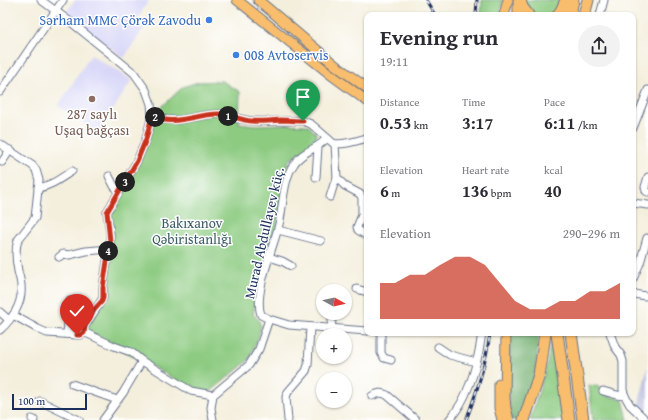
<!DOCTYPE html>
<html lang="en">
<head>
<meta charset="utf-8">
<style>
	:root { --surface:#fff; --page:#f2f2f3; --text:#2b2b33; --muted:#7c7c81; --accent:#c8321e }
	body { margin:0; font-family:"Gentium Book Plus",serif; background:var(--page); color:var(--text); height:100vh; display:flex; flex-direction:column; font-size:15px; white-space:nowrap }
	* { box-sizing:border-box; margin:0 }
	p { font-size:13px; color:var(--muted) }
	.icon { flex:none; width:22px; height:22px; fill:none; stroke:currentColor; stroke-width:2; stroke-linecap:round; stroke-linejoin:round }
	.map { position:relative; flex:1; overflow:hidden }
	.side { position:absolute; left:364px; top:12px; width:272px; height:324px; display:flex; flex-direction:column; background:var(--surface); border-radius:8px; box-shadow:0 1px 3px #0004 }
	.side>* { flex:none }
	.needle { width:26px; rotate:98deg }
	.buttons { position:absolute; left:316px; top:284px; display:grid; gap:8px }
	.buttons a { display:grid; place-items:center; width:36px; height:36px; border-radius:50%; background:var(--surface); box-shadow:0 1px 3px #0004; font-size:20px }
	.scale { position:absolute; left:12px; bottom:10px; width:75px; box-sizing:border-box; padding-left:4px; border:2px solid #1b2f5e; border-top:0; font-size:11px; line-height:14px; white-space:nowrap; color:#1b2f5e; -webkit-text-stroke:3px #fff; paint-order:stroke }
	.pin { position:absolute; display:grid; place-items:center; width:34px; height:34px; color:#fff; margin:-41px -17px; border-radius:50% 50% 50% 0; rotate:-45deg; box-shadow:0 0 4px #0007 }
	.pin .icon { rotate:45deg }
	.km { position:absolute; width:20px; height:20px; margin:-10px; border-radius:50%; background:#222; color:#fff; font-size:11px; line-height:20px; text-align:center }
	.round { display:grid; place-items:center; flex:none; width:42px; height:42px; border-radius:21px; background:var(--page) }
	.head { display:flex; align-items:center; justify-content:space-between; height:68px; padding:0 16px }
	h1 { font-size:22px; font-weight:600; line-height:30px }
	.figures { display:grid; grid-template-columns:repeat(3,1fr); gap:6px; height:68px; padding:4px 16px }
	.figures div { display:grid; align-content:center }
	.figures b { font-size:17px; font-weight:600 }
	.figures small { font-size:11px; font-weight:400 }
	.figures p { font-size:11px }
	.chart { height:112px; padding:8px 16px }
	.chart p { display:flex; justify-content:space-between }
	.chart svg { width:100%; height:72px; margin-top:4px; fill:var(--accent); opacity:.7 }
	.map>svg:first-child { display:block }
	.built { fill:#d8d7f8 }
	.industrial { fill:#bfc2dd }
	.green { fill:#8dcb81; stroke:#547d70 }
	.forest { fill:#72af6f; stroke:#466f66 }
	.lines { fill:none; stroke-linecap:round; stroke-linejoin:round }
	.minor-casing { stroke:#67728a; stroke-width:9 }
	.major-casing { stroke:#67728a; stroke-width:11 }
	.highway-casing { stroke:#67728a; stroke-width:13 }
	.minor { stroke:#fff; stroke-width:7 }
	.major { stroke:#f9be6d; stroke-width:9 }
	.highway { stroke:#f9be6d; stroke-width:11 }
	.rail-casing { stroke:#1b2f5e; stroke-width:3 }
	.rail { stroke:#fff; stroke-width:1.5; stroke-dasharray:4.5; stroke-linecap:butt }
	.route-casing { stroke:#fff; stroke-width:8 }
	.route { stroke:#c8321e; stroke-width:5 }
	.shop-dot { fill:#3f7fe0; stroke:#fff; stroke-width:1.5 }
	.education-dot { fill:#8d6e63; stroke:#fff; stroke-width:1.5 }
	.labels { text-anchor:middle; dominant-baseline:central; stroke-width:3; stroke-linejoin:round; paint-order:stroke }
	.shop-label { font-size:14px; fill:#366cbe; stroke:#fff; text-anchor:end }
	.education-label { font-size:14px; fill:#785e54; stroke:#fff }
	.park-label { font-size:14px; fill:#3d5e68; stroke:#fff }
	.street-label { font-size:14px; fill:#1b2f5e; stroke:#fff }
</style>
</head>
<body>
<div class="map">
<svg width="648" height="420" viewBox="0 0 648 420">
	<rect width="100%" height="100%" fill="#fff"/>
	<filter id="ink" filterUnits="userSpaceOnUse"><feTurbulence type="fractalNoise" baseFrequency=".025" numOctaves="2"/><feDisplacementMap in="SourceGraphic" scale="8" xChannelSelector="R" yChannelSelector="G"/><feConvolveMatrix kernelMatrix="1 2 1 2 8 2 1 2 1" color-interpolation-filters="sRGB"/></filter>
	<filter id="wash" filterUnits="userSpaceOnUse"><feTurbulence type="fractalNoise" baseFrequency=".012" numOctaves="4" result="noise"/><feDisplacementMap in="SourceGraphic" scale="16" xChannelSelector="R" yChannelSelector="G"/><feGaussianBlur stdDeviation="0.9" result="paint"/><feColorMatrix in="noise" values="0 0 0 0 0 0 0 0 0 0 0 0 0 0 0 0 0 1.4 0 .05"/><feComposite in="paint" operator="in"/></filter>
	<g filter="url(#wash)">
		<rect width="100%" height="100%" fill="#f4efdd"/>
		<g class="built">
			<polygon points="75,0 149,0 136,21 145,26 124,58 65,14"/>
			<polygon points="91,55 132,80 98,133 58,106"/>
		</g>
		<polygon class="industrial" points="648,366 648,410 638,407"/>
		<g class="green">
			<polygon points="482,0 503,0 500,15 481,15"/>
			<polygon points="523,0 564,0 554,15 531,15"/>
			<polygon points="222,81 240,92 239,123 255,125 285,124 307,125 316,133 315,145 292,158 288,162 277,225 266,261 253,314 258,319 261,326 258,338 249,360 210,392 198,392 85,329 96,311 105,303 105,284 110,214 141,159 152,129 155,113 183,87 198,82"/>
			<polygon points="553,338 562,420 530,420 539,391 547,365 551,339"/>
			<polygon points="589,385 600,387 600,393 623,400 628,420 593,420"/>
		</g>
		<polygon class="forest" points="509,333 539,333 537,358 535,374 522,420 511,420 508,397"/>
	</g>
	<g filter="url(#ink)">
		<g class="lines">
			<defs>
				<g id="minor">
					<polyline points="600,15 604,0"/>
					<polyline points="0,92 63,0"/>
					<path d="M152,115C173,127 196,114 218,114C230,114 241,121 254,121C270,122 286,120 303,121L311,124L333,143C342,146 358,140 367,138"/>
					<polyline points="633,128 648,90"/>
					<path d="M0,144L33,166L36,170L39,180L35,218L18,240C15,249 16,261 18,271C19,276 21,281 21,286C23,303 12,319 0,330"/>
					<polyline points="335,144 337,178 345,186 360,194 362,198 362,215 357,227 358,230 367,236"/>
					<polyline points="2,162 10,150"/>
					<polyline points="109,176 114,186 119,191"/>
					<polyline points="316,177 318,147"/>
					<polyline points="648,177 645,187 646,191 648,192"/>
					<path d="M38,188C51,186 61,178 72,171"/>
					<polyline points="330,197 334,184 337,178"/>
					<polyline points="633,203 648,205"/>
					<polyline points="278,230 321,241"/>
					<polyline points="59,257 63,254 69,255 86,251 109,249"/>
					<polyline points="269,257 282,261 291,266"/>
					<polyline points="633,279 640,263 647,238"/>
					<polyline points="357,289 367,292"/>
					<polyline points="633,294 646,296"/>
					<polyline points="0,312 9,320"/>
					<polyline points="13,315 38,329 47,333 77,335 81,335 84,333 85,326 103,298 103,288 110,241 110,234 107,212 137,161 146,139 152,115 151,104 146,90 134,73 72,23 41,0"/>
					<polyline points="269,319 289,325 367,331"/>
					<polyline points="331,328 333,313"/>
					<polyline points="84,333 88,334 114,346 131,352 142,361 191,391 213,395"/>
					<polyline points="381,333 381,353 384,358 391,360"/>
					<polyline points="610,333 615,347 621,355 623,361 623,390 625,396 630,405 646,420"/>
					<polyline points="67,334 70,301"/>
					<polyline points="438,347 450,355 476,362"/>
					<polyline points="72,384 117,400"/>
					<polyline points="603,391 617,395 625,396"/>
					<path d="M372,396C378,393 381,392 387,395L416,420"/>
					<polyline points="40,401 79,420"/>
					<polyline points="32,419 34,420"/>
					<polyline points="103,420 123,393 142,361"/>
					<path d="M213,420L211,408L213,395L249,365L259,349L269,319L261,315C253,292 275,245 280,220C283,204 284,177 294,164C302,151 318,149 327,138"/>
					<polyline points="288,420 286,397 288,392 306,371 308,365 310,327"/>
					<path d="M449,420C469,398 478,362 482,333"/>
				</g>
				<g id="major">
					<polyline points="237,0 330,74 367,101"/>
					<polyline points="258,0 335,65 367,88"/>
					<polyline points="504,15 508,0"/>
					<polyline points="518,15 518,0"/>
					<polyline points="506,333 505,398 506,408 509,420"/>
					<polyline points="499,384 499,408 502,420"/>
				</g>
				<g id="highway">
					<polyline points="520,0 522,7 528,15"/>
					<polyline points="558,15 562,9 566,0"/>
					<polyline points="570,15 573,0"/>
					<polyline points="584,15 588,0"/>
					<polyline points="557,333 569,420"/>
					<polyline points="571,333 583,420"/>
					<polyline points="524,420 539,375 541,363 545,333"/>
				</g>
			</defs>
			<use href="#minor" class="minor-casing"/>
			<use href="#major" class="major-casing"/>
			<use href="#highway" class="highway-casing"/>
			<use href="#minor" class="minor"/>
			<use href="#major" class="major"/>
			<use href="#highway" class="highway"/>
			<defs>
				<g id="rail">
					<polyline points="426,0 435,15"/>
					<polyline points="476,15 477,0"/>
					<path d="M466,420C477,392 486,363 490,333"/>
				</g>
			</defs>
			<use href="#rail" class="rail-casing"/>
			<use href="#rail" class="rail"/>
		</g>
	</g>
	<g class="lines" filter="url(#ink)">
		<defs>
			<path id="route" d="M77,335H81L84,333L85,326L94,310L102,301L103,298V288L110,241L107,212L137,161L146,139L152,116C173,127 196,114 218,114C229,114 240,120 251,121C261,122 271,121 281,120C288,120 296,121 303,121"/>
		</defs>
		<use href="#route" class="route-casing"/>
		<use href="#route" class="route"/>
	</g>
	<g class="shop-dot">
		<circle cx="209" cy="20" r="4"/>
		<circle cx="236" cy="55" r="4"/>
	</g>
	<circle class="education-dot" cx="92" cy="99" r="4"/>
	<g class="labels">
		<g class="shop-label">
			<text x="201" y="20">Sərham MMC Çörək Zavodu</text>
			<text x="244" y="55" text-anchor="start">008 Avtoservis</text>
		</g>
		<g class="education-label">
			<text x="92" y="114">287 saylı<tspan x="92" dy="16">Uşaq bağçası</tspan></text>
		</g>
		<g class="park-label">
			<text x="192" y="223">Bakıxanov<tspan x="192" dy="16">Qəbiristanlığı</tspan></text>
		</g>
		<g class="street-label">
			<text transform="translate(264 233) rotate(-77)">Murad Abdullayev küç.</text>
		</g>
	</g>
</svg>
<div class="buttons">
<a><svg class="needle" viewBox="-14 -14 28 28"><path d="M0-13l5 13h-10z" fill="#e53935"/><path d="M0 13l5-13h-10z" fill="#7c7c81"/></svg></a>
<a>+</a>
<a>−</a>
</div>
<div class="scale">100 m</div>
<div class="pin" style="left:303px;top:121px;background:#1e9e55"><svg class="icon" aria-label="arrive" viewBox="0 0 24 24"><path d="M6 21V4h12l-3 4 3 4H6"/></svg></div>
<div class="pin" style="left:77px;top:335px;background:#d93025"><svg class="icon" aria-label="check" viewBox="0 0 24 24"><path d="M5 12l5 5 9-10"/></svg></div>
<b class="km" style="left:228px;top:116px">1</b>
<b class="km" style="left:155px;top:117px">2</b>
<b class="km" style="left:125px;top:182px">3</b>
<b class="km" style="left:108px;top:251px">4</b>
<section class="side">
<div class="head"><div><h1>Evening run</h1><p>19:11</p></div><a class="round"><svg class="icon" aria-label="share" viewBox="0 0 24 24"><path d="M12 15V3M7 8l5-5 5 5M5 13v7h14v-7"/></svg></a></div>
<div class="figures">
<div><p>Distance</p><b>0.53<small> km</small></b></div>
<div><p>Time</p><b>3:17</b></div>
<div><p>Pace</p><b>6:11<small> /km</small></b></div>
</div>
<div class="figures">
<div><p>Elevation</p><b>6<small> m</small></b></div>
<div><p>Heart rate</p><b>136<small> bpm</small></b></div>
<div><p>kcal</p><b>40</b></div>
</div>
<div class="chart"><p><span>Elevation</span>290–296 m</p>
<svg viewBox="0 0 160 44" preserveAspectRatio="none"><path d="M0 44V22L10 22L20 17L30 17L40 11L50 6L60 6L70 11L80 22L90 33L100 38L110 38L120 33L130 33L140 27L150 27L160 22V44z"/></svg>
</div>
</section>
</div>
</body>
</html>
